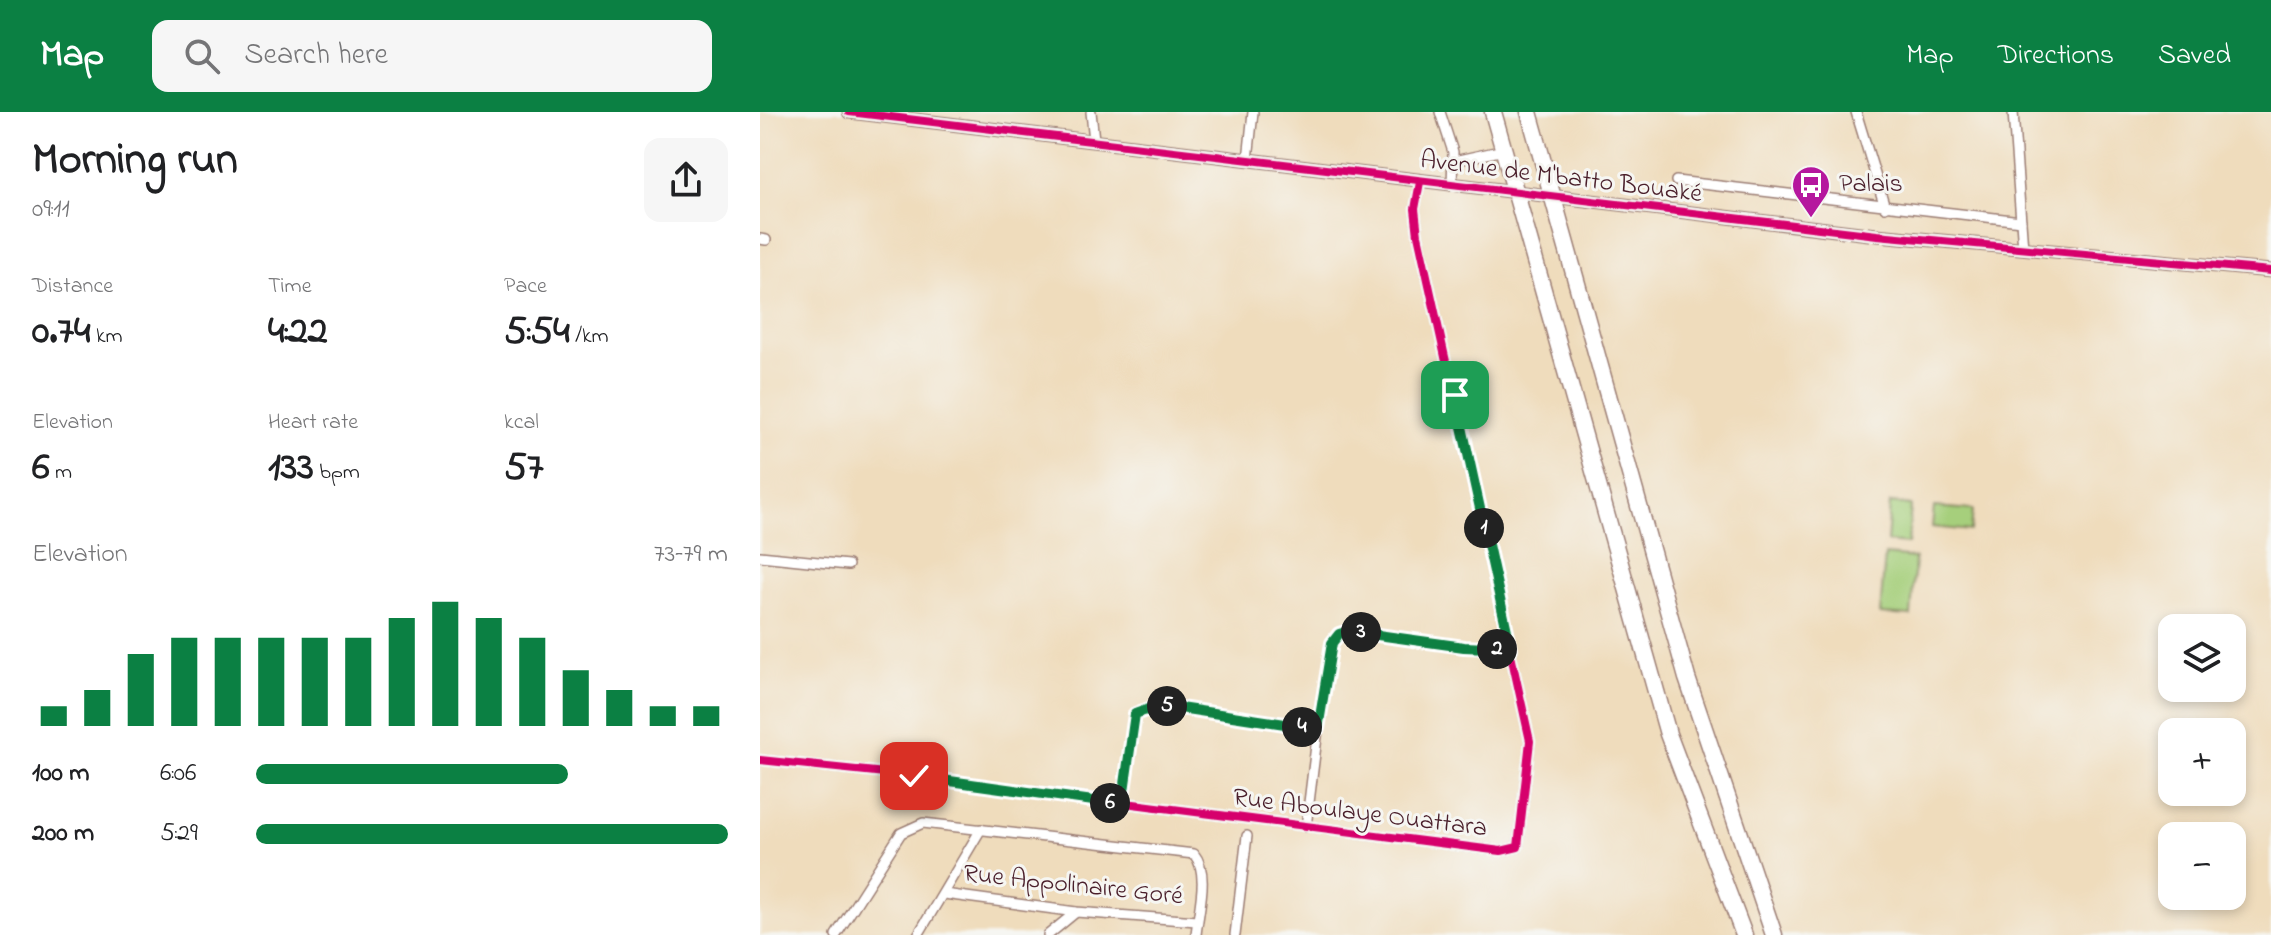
<!DOCTYPE html>
<html lang="en">
<head>
<meta charset="utf-8">
<style>
	:root { --surface:#fff; --page:#f6f6f6; --text:#202124; --muted:#757577; --accent:#0b8043 }
	body { margin:0; font-family:"Indie Flower",sans-serif; background:var(--page); color:var(--text); height:100vh; display:flex; flex-direction:column; font-size:30px; white-space:nowrap }
	* { box-sizing:border-box; margin:0 }
	p { font-size:26px; color:var(--muted) }
	.icon { flex:none; width:44px; height:44px; fill:none; stroke:currentColor; stroke-width:2; stroke-linecap:round; stroke-linejoin:round }
	.map { position:relative; flex:1; overflow:hidden }
	.drawer { display:flex; flex-direction:column; background:var(--surface); width:760px }
	.drawer>* { flex:none }
	.controls { position:absolute; left:1398px; top:502px; display:grid; gap:16px }
	.controls a { display:grid; place-items:center; width:88px; height:88px; border-radius:16px; background:var(--surface); box-shadow:0 4px 12px #0003; font-size:40px }
	.pin { position:absolute; display:grid; place-items:center; width:68px; height:68px; color:#fff; margin:-34px; border-radius:16px; box-shadow:0 4px 12px #0006 }
	.km { position:absolute; width:40px; height:40px; margin:-20px; border-radius:50%; background:#222; color:#fff; font-size:22px; line-height:40px; text-align:center }
	.round { display:grid; place-items:center; flex:none; width:84px; height:84px; border-radius:16px; background:var(--page) }
	.overview { display:flex; align-items:center; justify-content:space-between; height:136px; padding:0 32px }
	h1 { font-size:44px; font-weight:800; line-height:60px }
	.figures { display:grid; grid-template-columns:repeat(3,1fr); gap:12px; height:136px; padding:8px 32px }
	.figures div { display:grid; align-content:center }
	.figures b { font-size:40px; font-weight:800 }
	.figures small { font-size:22px; font-weight:400 }
	.figures p { font-size:22px }
	.chart { height:224px; padding:16px 32px }
	.chart p { display:flex; justify-content:space-between }
	.chart svg { width:100%; height:144px; margin-top:8px; stroke:var(--accent); stroke-width:6 }
	ul { padding:0 32px; list-style:none; font-size:26px }
	li { display:grid; grid-template-columns:128px 96px 1fr; align-items:center; height:60px }
	li i { height:20px; border-radius:10px; background:var(--accent) }
	header { display:flex; align-items:center; gap:48px; box-sizing:border-box; height:112px; padding:0 40px; background:var(--accent); color:#fff }
	header strong { font-size:38px }
	nav { display:flex; gap:44px; margin-inline-start:auto; font-size:28px }
	.search { width:560px; height:72px; background:var(--page); display:flex; align-items:center; gap:20px; box-sizing:border-box; padding:0 28px; border-radius:16px; color:var(--muted); font-size:30px }
	main { display:flex; flex:1; min-height:0 }
	.map>svg:first-child { display:block }
	.garden { fill:#a6cf7b; stroke:#787753; stroke-width:2 }
	.lines { fill:none; stroke-linecap:round; stroke-linejoin:round }
	.street-casing { stroke:#9c7e74; stroke-width:12 }
	.secondary-casing { stroke:#9c7e74; stroke-width:15 }
	.highway-casing { stroke:#9c7e74; stroke-width:19 }
	.street { stroke:#fff; stroke-width:9 }
	.secondary { stroke:#fff; stroke-width:12 }
	.highway { stroke:#fff; stroke-width:16 }
	.cycleway-casing { stroke:#f6f6f2; stroke-width:13 }
	.cycleway { stroke:#d6006c; stroke-width:8 }
	.route-casing { stroke:#fff; stroke-width:16 }
	.route { stroke:#0b8043; stroke-width:10 }
	.labels { text-anchor:middle; dominant-baseline:central; stroke-width:6; stroke-linejoin:round; paint-order:stroke }
	.street-label { font-size:26px; fill:#4a1f2b; stroke:#f6f6f2 }
	.poi-label { font-size:26px; fill:#4a1f2b; stroke:#f6f6f2; text-anchor:start }
</style>
</head>
<body>
<header>
<strong>Map</strong>
<div class="search"><svg class="icon" aria-label="search" viewBox="0 0 24 24"><circle cx="10" cy="10" r="6"/><path d="M15 15l6 6"/></svg>Search here</div>
<nav><a>Map</a><a>Directions</a><a>Saved</a></nav>
</header>
<main>
<section class="drawer">
<div class="overview"><div><h1>Morning run</h1><p>09:11</p></div><a class="round"><svg class="icon" aria-label="share" viewBox="0 0 24 24"><path d="M12 15V3M7 8l5-5 5 5M5 13v7h14v-7"/></svg></a></div>
<div class="figures">
<div><p>Distance</p><b>0.74<small> km</small></b></div>
<div><p>Time</p><b>4:22</b></div>
<div><p>Pace</p><b>5:54<small> /km</small></b></div>
</div>
<div class="figures">
<div><p>Elevation</p><b>6<small> m</small></b></div>
<div><p>Heart rate</p><b>133<small> bpm</small></b></div>
<div><p>kcal</p><b>57</b></div>
</div>
<div class="chart"><p><span>Elevation</span>73–79 m</p>
<svg viewBox="0 0 160 44" preserveAspectRatio="none"><path d="M5 44V38M15 44V33M25 44V22M35 44V17M45 44V17M55 44V17M65 44V17M75 44V17M85 44V11M95 44V6M105 44V11M115 44V17M125 44V27M135 44V33M145 44V38M155 44V38"/></svg>
</div>
<ul>
<li><b>100 m</b>6:06<i style="width:66%"></i></li>
<li><b>200 m</b>5:29<i style="width:100%"></i></li>
</ul>
</section>
<div class="map">
<svg width="1511" height="823" viewBox="0 0 1511 823">
	<rect width="100%" height="100%" fill="#f6f6f2"/>
	<filter id="ink" filterUnits="userSpaceOnUse"><feTurbulence type="fractalNoise" baseFrequency=".0125" numOctaves="2"/><feDisplacementMap in="SourceGraphic" scale="16" xChannelSelector="R" yChannelSelector="G"/><feConvolveMatrix kernelMatrix="1 2 1 2 8 2 1 2 1" color-interpolation-filters="sRGB"/></filter>
	<filter id="wash" filterUnits="userSpaceOnUse"><feTurbulence type="fractalNoise" baseFrequency=".006" numOctaves="4" result="noise"/><feDisplacementMap in="SourceGraphic" scale="32" xChannelSelector="R" yChannelSelector="G"/><feGaussianBlur stdDeviation="1.8" result="paint"/><feColorMatrix in="noise" values="0 0 0 0 0 0 0 0 0 0 0 0 0 0 0 0 0 1.4 0 .05"/><feComposite in="paint" operator="in"/></filter>
	<g filter="url(#wash)">
		<rect width="100%" height="100%" fill="#efdcbc"/>
		<g class="garden">
			<polygon points="1130,391 1151,393 1148,432 1127,430"/>
			<polygon points="1174,395 1213,398 1211,419 1172,415"/>
			<polygon points="1125,443 1155,446 1151,504 1120,502"/>
		</g>
	</g>
	<g filter="url(#ink)">
		<g class="lines">
			<defs>
				<g id="street">
					<polyline points="331,0 334,28"/>
					<polyline points="680,0 693,40 692,74"/>
					<polyline points="1096,0 1125,95"/>
					<polyline points="1253,0 1263,137"/>
					<polyline points="488,48 493,0"/>
					<polyline points="694,49 744,38"/>
					<polyline points="916,69 1261,109"/>
					<polyline points="0,127 6,128"/>
					<polyline points="0,444 88,453"/>
					<polyline points="0,648 154,664 741,739 758,735 770,629 658,123 655,97 660,70"/>
					<polyline points="362,693 375,602 400,593 558,617 572,531 579,522 589,519 704,535 751,537"/>
					<polyline points="546,715 558,617"/>
					<polyline points="184,782 316,800 437,809"/>
					<path d="M76,823L141,721L163,711L434,742C450,761 438,799 436,823"/>
					<polyline points="158,823 221,717"/>
					<polyline points="288,823 316,800"/>
					<polyline points="475,823 487,724"/>
				</g>
				<polyline id="secondary" points="89,0 1117,123 1511,159"/>
				<g id="highway">
					<polyline points="733,0 908,622 984,823"/>
					<polyline points="769,0 927,566 1014,823"/>
				</g>
			</defs>
			<use href="#street" class="street-casing"/>
			<use href="#secondary" class="secondary-casing"/>
			<use href="#highway" class="highway-casing"/>
			<use href="#street" class="street"/>
			<use href="#secondary" class="secondary"/>
			<use href="#highway" class="highway"/>
			<defs>
				<g id="cycleway">
					<polyline points="89,0 1117,123 1511,159"/>
					<polyline points="0,648 154,664 741,739 758,735 770,629 658,123 655,97 660,70"/>
				</g>
			</defs>
			<use href="#cycleway" class="cycleway-casing"/>
			<use href="#cycleway" class="cycleway"/>
		</g>
	</g>
	<g class="lines" filter="url(#ink)">
		<defs>
			<polyline id="route" points="154,664 362,693 375,602 400,593 558,617 572,531 579,522 589,519 704,535 751,537 695,283"/>
		</defs>
		<use href="#route" class="route-casing"/>
		<use href="#route" class="route"/>
	</g>
	<defs>
		<symbol id="bus-pin" viewBox="-11 -11 22 30"><path d="M0 17L-7.5 6A9.5 9.5 0 1 1 7.5 6Z" fill="#b5179e" stroke="#f6f6f2"/><path d="M-5-6H5V4H4V6H2V4H-2V6H-4V4H-5ZM-3.5-4V0h7V-4ZM-3.5 1.2v1.5H-2V1.2ZM2 1.2v1.5H3.5V1.2Z" fill="#fff"/></symbol>
	</defs>
	<g fill-rule="evenodd">
		<use href="#bus-pin" x="1029" y="51" width="44" height="60"/>
	</g>
	<g class="labels">
		<g class="street-label">
			<text transform="translate(801 66) rotate(7)">Avenue de M'batto Bouaké</text>
			<text transform="translate(600 702) rotate(7)">Rue Aboulaye Ouattara</text>
			<text transform="translate(313 774) rotate(6)">Rue Appolinaire Goré</text>
		</g>
		<g class="poi-label">
			<text x="1079" y="73">Palais</text>
		</g>
	</g>
</svg>
<div class="controls">
<a><svg class="icon" aria-label="layers" viewBox="0 0 24 24"><path d="M12 4l9 5-9 5-9-5zM3 14l9 5 9-5"/></svg></a>
<a>+</a>
<a>−</a>
</div>
<div class="pin" style="left:695px;top:283px;background:#1e9e55"><svg class="icon" aria-label="arrive" viewBox="0 0 24 24"><path d="M6 21V4h12l-3 4 3 4H6"/></svg></div>
<div class="pin" style="left:154px;top:664px;background:#d93025"><svg class="icon" aria-label="check" viewBox="0 0 24 24"><path d="M5 12l5 5 9-10"/></svg></div>
<b class="km" style="left:724px;top:416px">1</b>
<b class="km" style="left:737px;top:537px">2</b>
<b class="km" style="left:601px;top:520px">3</b>
<b class="km" style="left:542px;top:615px">4</b>
<b class="km" style="left:407px;top:594px">5</b>
<b class="km" style="left:350px;top:691px">6</b>
</div>
</main>
</body>
</html>
